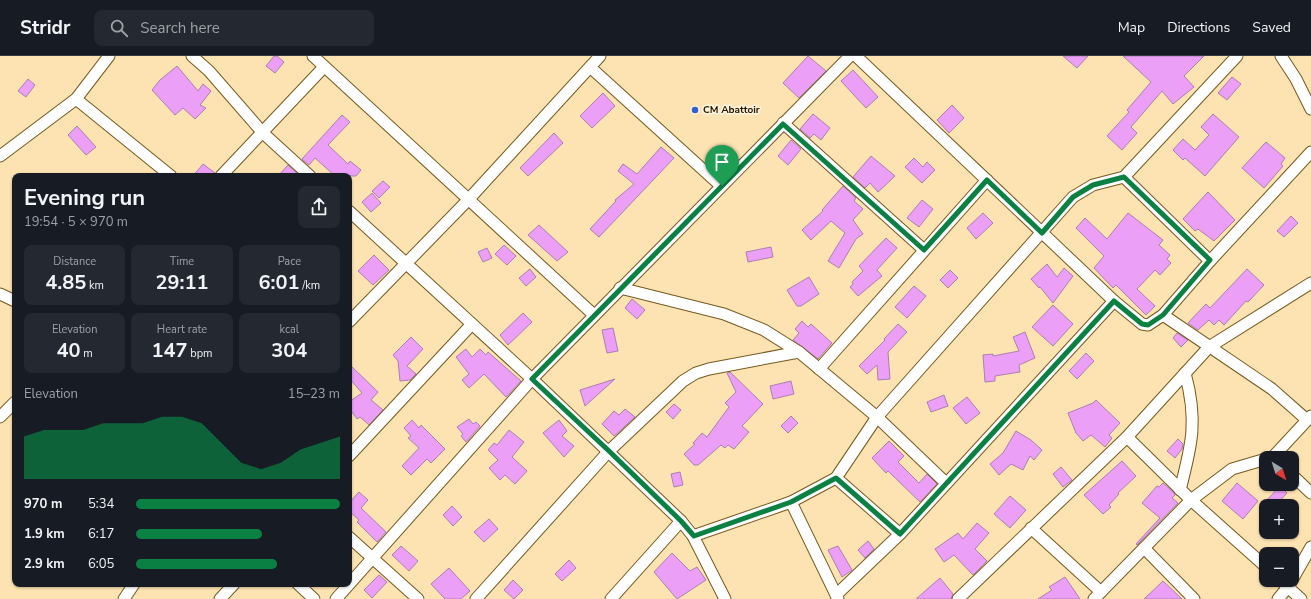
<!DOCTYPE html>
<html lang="en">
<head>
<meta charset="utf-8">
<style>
	:root { --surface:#171b24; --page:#242831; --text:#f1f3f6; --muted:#9ea1a6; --line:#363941; --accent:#0b8043 }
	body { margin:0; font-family:"Nunito Sans",sans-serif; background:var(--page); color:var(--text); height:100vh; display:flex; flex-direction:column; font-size:15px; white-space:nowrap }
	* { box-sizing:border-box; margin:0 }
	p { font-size:13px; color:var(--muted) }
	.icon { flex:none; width:22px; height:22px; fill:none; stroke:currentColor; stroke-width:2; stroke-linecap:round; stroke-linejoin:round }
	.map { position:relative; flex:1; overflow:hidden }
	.sheet { position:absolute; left:12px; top:117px; width:340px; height:414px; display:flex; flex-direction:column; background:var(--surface); border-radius:8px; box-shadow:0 1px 3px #0004 }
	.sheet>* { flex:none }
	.needle { width:26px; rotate:142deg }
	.tools { position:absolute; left:1259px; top:395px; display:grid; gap:8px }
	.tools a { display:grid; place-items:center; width:40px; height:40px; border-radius:8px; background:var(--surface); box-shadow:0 1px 3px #0004; font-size:20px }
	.pin { position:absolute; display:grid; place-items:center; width:34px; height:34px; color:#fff; margin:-41px -17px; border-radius:50% 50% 50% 0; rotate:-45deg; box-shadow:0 0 4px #0007 }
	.pin .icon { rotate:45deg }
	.round { display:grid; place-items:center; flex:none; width:42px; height:42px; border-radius:8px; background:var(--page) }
	.headline { display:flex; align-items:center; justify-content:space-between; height:68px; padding:0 12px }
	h1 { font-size:22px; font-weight:700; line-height:30px }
	.metrics { display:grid; grid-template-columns:repeat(3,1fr); gap:6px; height:68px; padding:4px 12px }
	.metrics div { display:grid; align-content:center; border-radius:8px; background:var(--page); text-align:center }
	.metrics b { font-size:20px; font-weight:700 }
	.metrics small { font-size:11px; font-weight:400 }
	.metrics p { font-size:11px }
	.chart { height:112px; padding:8px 12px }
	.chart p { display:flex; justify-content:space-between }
	.chart svg { width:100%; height:72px; margin-top:4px; fill:var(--accent); opacity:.7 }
	ul { padding:0 12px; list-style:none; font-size:13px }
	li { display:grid; grid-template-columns:64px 48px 1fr; align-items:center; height:30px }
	li i { height:10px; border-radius:5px; background:var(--accent) }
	header { display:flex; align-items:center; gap:24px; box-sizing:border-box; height:56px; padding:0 20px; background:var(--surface); border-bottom:1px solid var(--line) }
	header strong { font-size:19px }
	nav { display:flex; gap:22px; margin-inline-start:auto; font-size:14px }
	.search { width:280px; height:36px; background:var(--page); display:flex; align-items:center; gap:10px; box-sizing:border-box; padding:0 14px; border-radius:8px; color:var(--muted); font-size:15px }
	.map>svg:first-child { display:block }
	.building { fill:#eb9ff6; stroke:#ab80b1 }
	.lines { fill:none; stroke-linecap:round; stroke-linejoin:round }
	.minor-casing { stroke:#76591c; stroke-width:13 }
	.minor { stroke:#fff; stroke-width:11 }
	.route-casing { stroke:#fff; stroke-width:8 }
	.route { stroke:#0b8043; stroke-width:5 }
	.poi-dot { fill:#2c61cf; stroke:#fff2da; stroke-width:1.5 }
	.labels { text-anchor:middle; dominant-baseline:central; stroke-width:3.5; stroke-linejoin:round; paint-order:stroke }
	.poi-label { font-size:10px; font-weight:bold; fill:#211500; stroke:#fff2da; text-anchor:start }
</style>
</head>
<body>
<header>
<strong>Stridr</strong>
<div class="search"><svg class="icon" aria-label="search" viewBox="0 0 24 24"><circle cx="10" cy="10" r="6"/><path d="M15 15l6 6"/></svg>Search here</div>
<nav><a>Map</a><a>Directions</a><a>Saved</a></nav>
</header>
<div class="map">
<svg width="1311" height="543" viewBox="0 0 1311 543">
	<rect width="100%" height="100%" fill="#fde2b2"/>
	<g class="building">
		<polygon points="274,0 277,0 284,6 275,17 266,10"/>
		<polygon points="808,0 826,15 799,42 783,27"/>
		<polygon points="1063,0 1088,0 1077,12"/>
		<polygon points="1123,0 1204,0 1184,20 1194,31 1173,48 1162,35 1131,71 1137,77 1122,94 1107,80 1129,56 1127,54 1151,26"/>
		<polygon points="177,10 198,35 203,28 211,35 200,49 206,52 195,63 183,52 175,59 152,34 160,24"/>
		<polygon points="853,14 878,41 866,52 841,25"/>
		<polygon points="1232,21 1241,28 1227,44 1218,37"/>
		<polygon points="28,23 35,29 26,41 18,35"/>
		<polygon points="603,37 615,50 592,72 580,60"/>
		<polygon points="952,49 964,62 949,77 937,64"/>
		<polygon points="813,58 830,72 821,84 814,78 810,82 800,73"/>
		<polygon points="1213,58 1239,81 1205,120 1185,102 1183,104 1173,94 1183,83 1195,94 1209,79 1201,71"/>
		<polygon points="342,59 350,66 328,89 348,108 350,105 361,114 356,120 335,120 315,102 309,109 302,103"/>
		<polygon points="77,70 96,91 86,99 68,79"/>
		<polygon points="554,77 563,87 528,120 520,112"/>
		<polygon points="791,84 801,93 788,109 778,100"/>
		<polygon points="1266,86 1285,102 1281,108 1283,110 1264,132 1242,112"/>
		<polygon points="661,91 674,102 599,181 590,173 616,145 615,144 634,128 618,115 623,108 637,118"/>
		<polygon points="871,100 895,120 878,136 870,127 865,132 853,121"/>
		<polygon points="914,102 923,111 927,106 935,114 922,127 905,111"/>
		<polygon points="203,108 215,117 214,120 193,120"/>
		<polygon points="288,109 300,120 278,120"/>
		<polygon points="383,125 390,131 379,142 372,135"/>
		<polygon points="843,130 856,142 854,145 863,153 853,164 863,178 856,183 839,212 828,205 845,177 831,165 811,184 802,174 823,155 822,154"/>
		<polygon points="1208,136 1235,164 1214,185 1198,173 1195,175 1183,163"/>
		<polygon points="372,137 381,147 371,156 362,146"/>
		<polygon points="922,144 933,153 919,171 907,162"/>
		<polygon points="983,157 993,167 976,183 967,172"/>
		<polygon points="1128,157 1163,184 1159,189 1170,199 1167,203 1171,207 1160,219 1155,214 1137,233 1155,250 1146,259 1116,229 1113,232 1094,212 1104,200 1076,172 1085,162 1107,183"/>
		<polygon points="1291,160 1298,167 1284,181 1277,175"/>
		<polygon points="539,169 568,196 557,205 528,179"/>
		<polygon points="886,182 897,192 877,214 882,220 858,240 850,231 853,228 852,226 863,215 859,210"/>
		<polygon points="504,189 516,200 507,209 495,198"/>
		<polygon points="771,191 773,201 748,206 746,196"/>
		<polygon points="487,192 492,202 483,206 478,196"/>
		<polygon points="374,199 389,214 373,229 358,215"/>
		<polygon points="1047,208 1057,221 1064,212 1073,220 1053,247 1040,231 1039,232 1031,223"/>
		<polygon points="530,213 536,221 526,230 519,222"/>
		<polygon points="1247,213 1264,229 1248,246 1246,245 1224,269 1219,264 1214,269 1209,264 1198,274 1188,267 1206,248 1210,252"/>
		<polygon points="950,214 958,222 948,232 940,224"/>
		<polygon points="809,221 819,238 801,250 797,250 787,234"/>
		<polygon points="914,230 926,240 907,262 895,251"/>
		<polygon points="632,243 645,254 637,263 625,252"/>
		<polygon points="1053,249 1073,268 1053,290 1032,271"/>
		<polygon points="523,257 532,266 508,289 500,279"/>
		<polygon points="802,265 808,271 811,268 832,287 818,303 793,284 799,277 795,273"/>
		<polygon points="898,268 907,276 888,296 890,323 878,324 877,309 867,318 859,310 885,284 884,283"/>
		<polygon points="613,272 618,295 607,297 602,274"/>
		<polygon points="1025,276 1035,302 1019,309 1020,316 995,320 995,325 985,326 983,299 993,298 993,300 1019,295 1013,281"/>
		<polygon points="1177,277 1188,284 1181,291 1173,282"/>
		<polygon points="411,281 423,293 407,310 416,318 410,324 400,325 398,305 393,299"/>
		<polygon points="466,293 472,301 480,293 486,299 488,296 521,325 506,341 484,318 469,332 462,324 469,318 456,301"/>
		<polygon points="1086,297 1094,305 1077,323 1069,315"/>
		<polygon points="349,308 378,336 371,344 383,354 369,369 360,361 357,363 349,352 349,346 362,337 349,322"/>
		<polygon points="730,316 763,348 742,370 749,376 734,393 728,389 725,392 721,389 698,409 694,409 684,398 695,388 693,387 702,377 707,381 729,351 725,347 736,336 727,317"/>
		<polygon points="615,323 585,350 580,334"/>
		<polygon points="791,325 794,338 773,343 770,330"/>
		<polygon points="944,339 948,350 931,356 927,346"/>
		<polygon points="967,341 980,357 966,368 953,352"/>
		<polygon points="1096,344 1120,367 1109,379 1112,382 1105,391 1091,379 1083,385 1076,377 1068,357 1093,347"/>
		<polygon points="674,348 681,354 673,363 666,356"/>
		<polygon points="625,353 635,361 614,380 602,368 614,355 619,359"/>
		<polygon points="791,360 798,367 788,377 781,370"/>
		<polygon points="469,363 473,368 476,366 480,370 466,386 461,380 463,378 457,371"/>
		<polygon points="412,364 419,372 421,369 445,393 431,407 427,403 411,419 402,410 419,392 408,382 411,380 404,372"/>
		<polygon points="559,364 567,375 562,380 574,390 564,401 543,377"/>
		<polygon points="509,374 524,386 512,401 527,415 515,428 505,419 500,424 489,412 498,404 488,394 494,387 497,389"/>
		<polygon points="1016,375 1031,384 1042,394 1034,404 1030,400 1023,414 1011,408 999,419 990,408 1003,397"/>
		<polygon points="1178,383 1183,388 1182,393 1175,402 1167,395"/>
		<polygon points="889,385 904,400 898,406 919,427 927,418 937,428 920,446 888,415 886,417 872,402"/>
		<polygon points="1122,405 1136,420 1118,437 1119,438 1109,449 1111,451 1103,458 1084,439"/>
		<polygon points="1061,411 1072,424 1063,431 1053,418"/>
		<polygon points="680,416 683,429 674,431 671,418"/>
		<polygon points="1163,427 1174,437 1175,439 1172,442 1178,447 1137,489 1136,488 1160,462 1142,447 1157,430 1159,431"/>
		<polygon points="1237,427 1258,445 1243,463 1222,445"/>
		<polygon points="1280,430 1287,437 1275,450 1271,450 1266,445"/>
		<polygon points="359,436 368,444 361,452 386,476 377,486 357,466 359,464 349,455 349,447"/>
		<polygon points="1010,440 1026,454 1010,472 994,458"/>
		<polygon points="452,450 462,461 453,470 443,459"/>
		<polygon points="489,463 498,473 484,486 474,476"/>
		<polygon points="977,467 989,477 975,493 987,505 973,519 954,499 944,506 935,493 958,477 963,483"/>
		<polygon points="868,485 874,493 865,502 858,494"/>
		<polygon points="401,490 418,505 409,515 392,499"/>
		<polygon points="838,490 852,514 842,521 828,494"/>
		<polygon points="672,497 690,515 697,511 706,524 677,543 654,516"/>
		<polygon points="569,504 576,512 562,525 555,518"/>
		<polygon points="449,512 470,535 461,543 445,543 431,528"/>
		<polygon points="379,519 387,526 372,542 364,534"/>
		<polygon points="1065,521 1080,543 1038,543 1052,534 1049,531"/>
		<polygon points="940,522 953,538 951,543 916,543"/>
		<polygon points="513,524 523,534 514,543 504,534"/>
		<polygon points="1163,525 1182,543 1144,543"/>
	</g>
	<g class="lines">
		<defs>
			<g id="minor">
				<polyline points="192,0 209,15 263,77 310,120"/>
				<polyline points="313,0 594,259"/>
				<polyline points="856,0 1114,245"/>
				<polyline points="1281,0 1296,23 1311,53"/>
				<polyline points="590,11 721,130"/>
				<polyline points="76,43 171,120"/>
				<polyline points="783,67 924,194"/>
				<polyline points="0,100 76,43 109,0"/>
				<polyline points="221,120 324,11"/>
				<polyline points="1124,121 1210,205"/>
				<polyline points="349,155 532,323 681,465 693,480 725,543"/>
				<polyline points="620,232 724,258 764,274 799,296 877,361 946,427"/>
				<polyline points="0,238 15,245"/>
				<polyline points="1163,259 1272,333 1307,364"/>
				<polyline points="349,266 468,144 600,0"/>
				<polyline points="819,313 987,124"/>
				<polyline points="0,361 15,346"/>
				<polyline points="1127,381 1191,444 1266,511"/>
				<polyline points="349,400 472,268"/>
				<polyline points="1272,402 1311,360"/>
				<polyline points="1292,419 1311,437"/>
				<polyline points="836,422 900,478"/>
				<path d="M1180,434C1192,388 1198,364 1185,317"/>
				<polyline points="791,446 838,543"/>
				<polyline points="1031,472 1101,536"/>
				<polyline points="693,480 791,446 836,422 877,361 1073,141 1093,129 1124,121 1237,0"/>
				<polyline points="349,481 418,543"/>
				<polyline points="1144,492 1194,543"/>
				<polyline points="1280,524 1301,543"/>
				<polyline points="298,528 314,543"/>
				<polyline points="836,539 900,478 1114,245 1142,268 1148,269 1163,259 1210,205 1311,96"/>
				<polyline points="124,543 134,528"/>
				<polyline points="220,543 234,528"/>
				<polyline points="336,543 532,323 850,0"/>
				<polyline points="476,543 609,395 683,325 696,317 709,313 799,296"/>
				<polyline points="611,543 681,465"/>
				<polyline points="958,543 1127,381 1209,291 1311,227"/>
				<polyline points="1094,543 1191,444 1232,413 1266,403"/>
				<polyline points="1278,543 1288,531 1311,491"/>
			</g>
		</defs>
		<use href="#minor" class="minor-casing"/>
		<use href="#minor" class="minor"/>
	</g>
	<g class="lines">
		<defs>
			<polygon id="route" points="783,68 924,194 987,124 1042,177 1073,141 1093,129 1124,121 1210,204 1163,259 1148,269 1142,268 1114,245 900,478 836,422 791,446 694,480 681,465 609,395 532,323"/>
		</defs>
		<use href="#route" class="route-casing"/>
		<use href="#route" class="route"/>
	</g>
	<circle class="poi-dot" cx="695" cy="54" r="4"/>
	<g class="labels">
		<g class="poi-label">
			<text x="703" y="54">CM Abattoir</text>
		</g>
	</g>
</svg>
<div class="tools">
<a><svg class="needle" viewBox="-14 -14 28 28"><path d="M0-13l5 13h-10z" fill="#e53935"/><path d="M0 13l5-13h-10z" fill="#9ea1a6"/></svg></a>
<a>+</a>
<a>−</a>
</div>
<div class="pin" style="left:722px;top:130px;background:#1e9e55"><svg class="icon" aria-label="arrive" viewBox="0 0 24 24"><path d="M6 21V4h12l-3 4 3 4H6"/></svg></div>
<section class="sheet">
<div class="headline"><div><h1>Evening run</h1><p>19:54 · 5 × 970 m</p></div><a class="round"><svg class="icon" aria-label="share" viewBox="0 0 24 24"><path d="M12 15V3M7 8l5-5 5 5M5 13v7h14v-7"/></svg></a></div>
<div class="metrics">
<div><p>Distance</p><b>4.85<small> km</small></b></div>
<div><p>Time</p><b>29:11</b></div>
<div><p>Pace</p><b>6:01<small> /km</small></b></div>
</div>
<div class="metrics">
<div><p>Elevation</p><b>40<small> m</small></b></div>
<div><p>Heart rate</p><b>147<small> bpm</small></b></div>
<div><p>kcal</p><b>304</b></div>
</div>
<div class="chart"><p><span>Elevation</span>15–23 m</p>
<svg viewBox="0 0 160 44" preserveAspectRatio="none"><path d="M0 44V18L10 14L20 14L30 14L40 10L50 10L60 10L70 6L80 6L90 10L100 22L110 34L120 38L130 34L140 26L150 22L160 18V44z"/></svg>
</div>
<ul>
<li><b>970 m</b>5:34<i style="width:100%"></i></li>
<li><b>1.9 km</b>6:17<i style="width:62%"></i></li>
<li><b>2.9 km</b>6:05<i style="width:69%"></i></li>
</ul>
</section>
</div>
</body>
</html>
